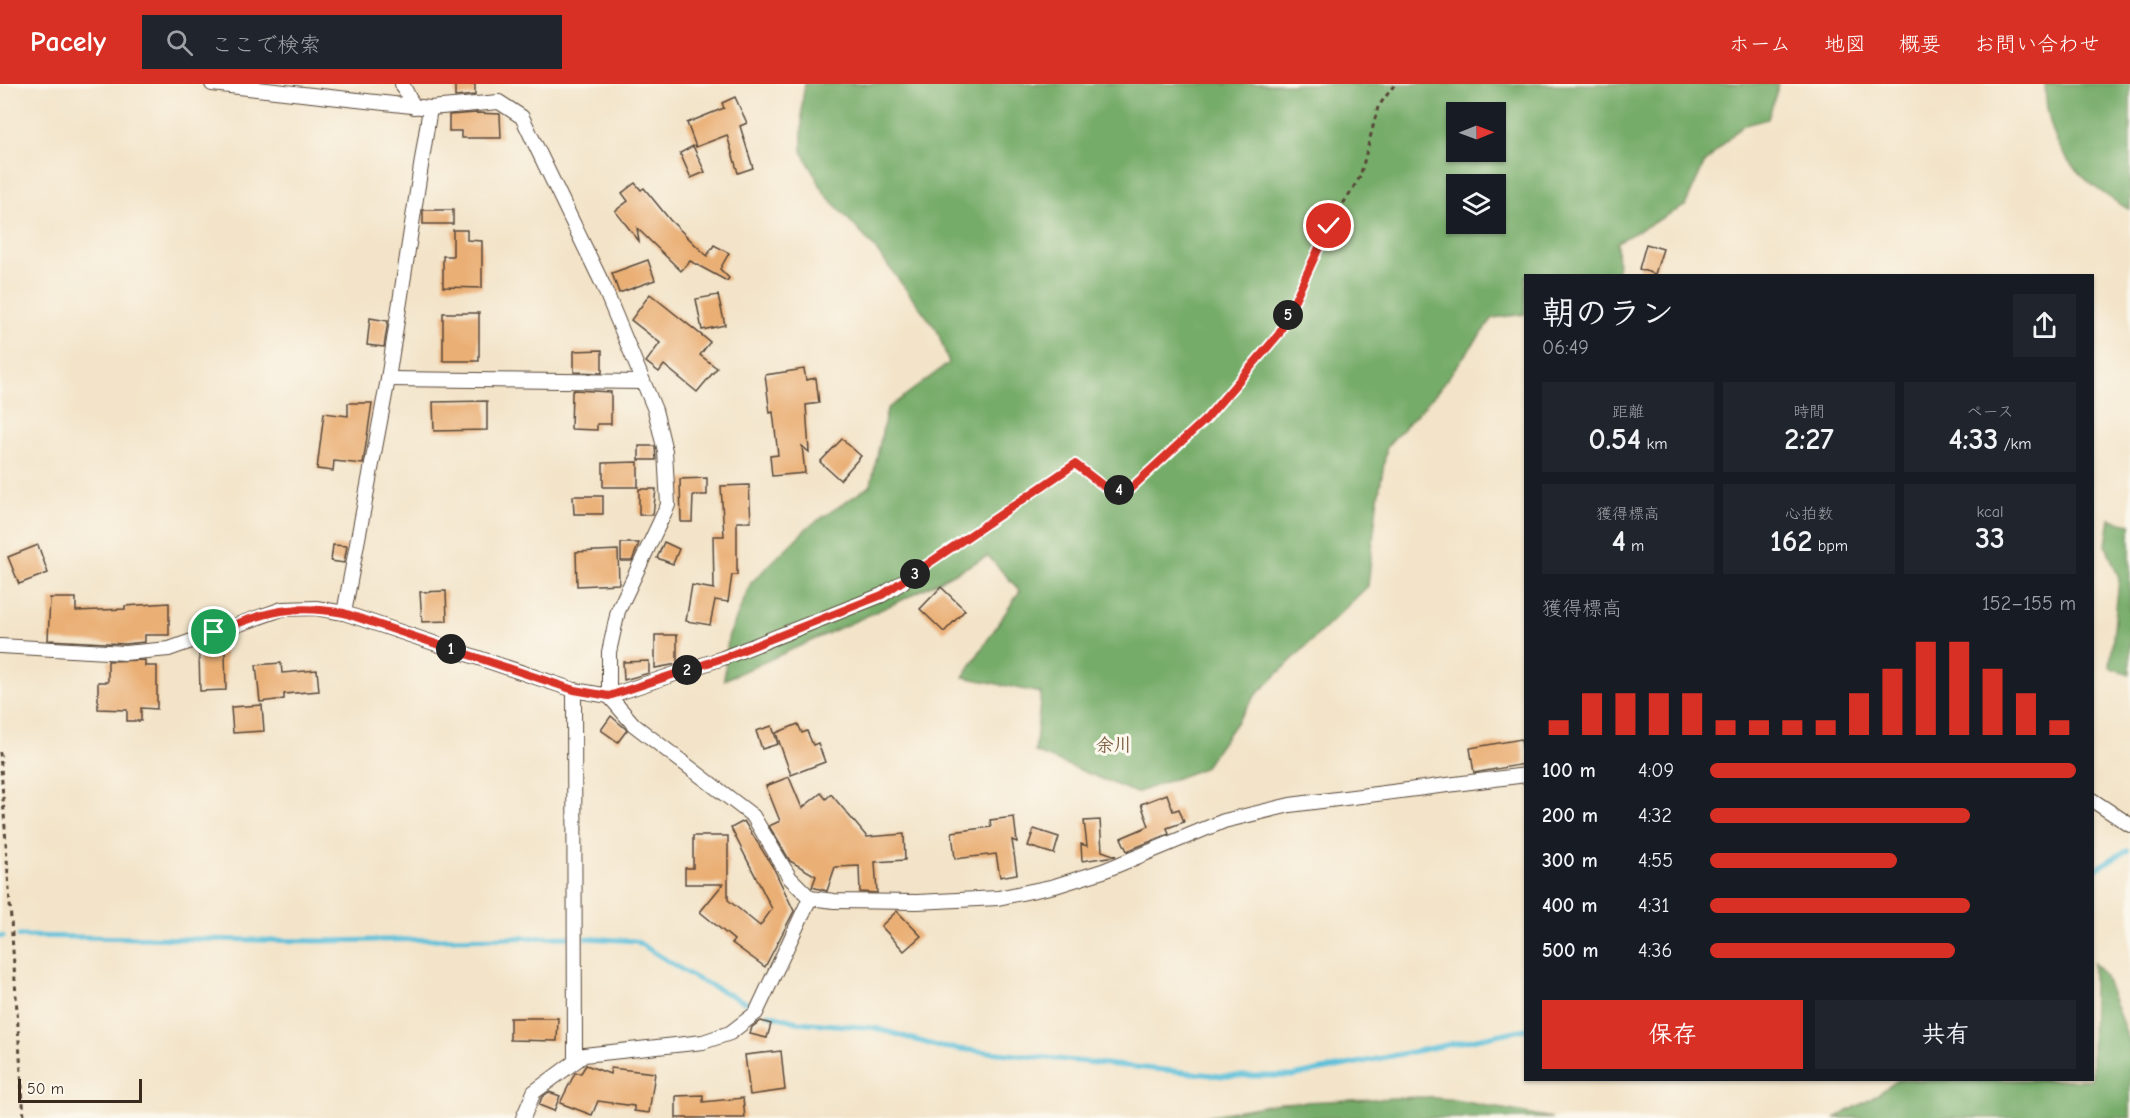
<!DOCTYPE html>
<html lang="ja">
<head>
<meta charset="utf-8">
<style>
	:root { --surface:#171b24; --page:#20242c; --text:#f1f3f6; --muted:#9ea1a6; --accent:#d93025 }
	body { margin:0; font-family:"Comic Neue","Klee One",sans-serif; background:var(--page); color:var(--text); height:100vh; display:flex; flex-direction:column; font-size:22px; white-space:nowrap }
	* { box-sizing:border-box; margin:0 }
	p { font-size:20px; color:var(--muted) }
	.icon { flex:none; width:33px; height:33px; fill:none; stroke:currentColor; stroke-width:2; stroke-linecap:round; stroke-linejoin:round }
	.map { position:relative; flex:1; overflow:hidden }
	.panel { position:absolute; left:1524px; top:190px; width:570px; height:807px; display:flex; flex-direction:column; background:var(--surface); border-radius:0px; box-shadow:0 2px 4px #0004 }
	.panel>* { flex:none }
	.needle { width:39px; rotate:89deg }
	.buttons { position:absolute; left:1446px; top:18px; display:grid; gap:12px }
	.buttons a { display:grid; place-items:center; width:60px; height:60px; border-radius:0px; background:var(--surface); box-shadow:0 2px 4px #0004; font-size:30px }
	.scale { position:absolute; left:18px; bottom:15px; width:124px; box-sizing:border-box; padding-left:6px; border:3px solid #3b2a1e; border-top:0; font-size:16px; line-height:21px; white-space:nowrap; color:#3b2a1e; -webkit-text-stroke:4px #fbf7ec; paint-order:stroke }
	.pin { position:absolute; display:grid; place-items:center; width:51px; height:51px; color:#fff; margin:-26px; border:3px solid #fff; border-radius:50%; box-shadow:0 2px 6px #0007 }
	.km { position:absolute; width:30px; height:30px; margin:-15px; border-radius:50%; background:#222; color:#fff; font-size:16px; line-height:30px; text-align:center }
	.round { display:grid; place-items:center; flex:none; width:63px; height:63px; border-radius:0px; background:var(--page) }
	.overview { display:flex; align-items:center; justify-content:space-between; height:102px; padding:0 18px }
	h1 { font-size:33px; font-weight:700; line-height:45px }
	.figures { display:grid; grid-template-columns:repeat(3,1fr); gap:9px; height:102px; padding:6px 18px }
	.figures div { display:grid; align-content:center; border-radius:0px; background:var(--page); text-align:center }
	.figures b { font-size:30px; font-weight:700 }
	.figures small { font-size:16px; font-weight:400 }
	.figures p { font-size:16px }
	.chart { height:168px; padding:12px 18px }
	.chart p { display:flex; justify-content:space-between }
	.chart svg { width:100%; height:108px; margin-top:6px; stroke:var(--accent); stroke-width:6 }
	.action { display:flex; gap:12px; margin-top:auto; padding:12px 18px }
	.action a { flex:1; height:69px; border-radius:0px; background:var(--accent); color:#fff; font-size:24px; font-weight:700; line-height:69px; text-align:center }
	.action a+a { background:var(--page); color:var(--text) }
	ul { padding:0 18px; list-style:none; font-size:20px }
	li { display:grid; grid-template-columns:96px 72px 1fr; align-items:center; height:45px }
	li i { height:15px; border-radius:8px; background:var(--accent) }
	header { display:flex; align-items:center; gap:36px; box-sizing:border-box; height:84px; padding:0 30px; background:var(--accent); color:#fff }
	header strong { font-size:28px }
	nav { display:flex; gap:33px; margin-inline-start:auto; font-size:21px }
	.search { width:420px; height:54px; background:var(--page); display:flex; align-items:center; gap:15px; box-sizing:border-box; padding:0 21px; border-radius:0px; color:var(--muted); font-size:22px }
	.map>svg:first-child { display:block }
	.forest { fill:#76ac69; stroke:#586b44; stroke-width:1.5; fill-rule:evenodd }
	.lines { fill:none; stroke-linecap:round; stroke-linejoin:round }
	.stream { stroke:#5bbfd9; stroke-width:5 }
	.building { fill:#eaaf74 }
	.street-casing { stroke:#574638; stroke-width:16 }
	.path { stroke:#574638; stroke-width:3; stroke-dasharray:4.5 4.5; stroke-linecap:butt }
	.street { stroke:#fff; stroke-width:14 }
	.route-casing { stroke:#fff; stroke-width:12 }
	.route { stroke:#d93025; stroke-width:8 }
	.labels { text-anchor:middle; dominant-baseline:central; stroke-width:6; stroke-linejoin:round; paint-order:stroke }
	.neighbourhood-label { font-size:18px; font-weight:bold; fill:#78593c; stroke:#fbf7ec }
</style>
</head>
<body>
<header>
<strong>Pacely</strong>
<div class="search"><svg class="icon" aria-label="search" viewBox="0 0 24 24"><circle cx="10" cy="10" r="6"/><path d="M15 15l6 6"/></svg>ここで検索</div>
<nav><a>ホーム</a><a>地図</a><a>概要</a><a>お問い合わせ</a></nav>
</header>
<div class="map">
<svg width="2130" height="1034" viewBox="0 0 2130 1034">
	<rect width="100%" height="100%" fill="#fbf7ec"/>
	<filter id="ink" filterUnits="userSpaceOnUse"><feTurbulence type="fractalNoise" baseFrequency=".0167" numOctaves="2"/><feDisplacementMap in="SourceGraphic" scale="12" xChannelSelector="R" yChannelSelector="G"/><feConvolveMatrix kernelMatrix="1 2 1 2 8 2 1 2 1" color-interpolation-filters="sRGB"/></filter>
	<filter id="wash" filterUnits="userSpaceOnUse"><feTurbulence type="fractalNoise" baseFrequency=".008" numOctaves="4" result="noise"/><feDisplacementMap in="SourceGraphic" scale="24" xChannelSelector="R" yChannelSelector="G"/><feGaussianBlur stdDeviation="1.35" result="paint"/><feColorMatrix in="noise" values="0 0 0 0 0 0 0 0 0 0 0 0 0 0 0 0 0 1.4 0 .05"/><feComposite in="paint" operator="in"/></filter>
	<g filter="url(#wash)">
		<rect width="100%" height="100%" fill="#f3e4c9"/>
		<g class="forest">
			<path d="M805,0H1779L1768,35L1741,42L1704,80L1685,122L1617,158L1618,192H1526L1525,230L1493,234L1437,308L1387,362L1377,420L1368,502L1255,612L1204,684L1136,709L1035,668L1041,609L963,593L1020,507L988,472L900,517L724,596L728,554L751,499L808,443L871,401L887,325L949,279L937,246L873,162L825,110L802,67V19ZM1456,28H1496V68H1456ZM1456,100H1496V140H1456Z"/>
			<path d="M2045,0H2130V126C2077,96 2046,65 2045,0Z"/>
			<polygon points="2110,435 2130,440 2130,590 2110,584 2119,495 2106,461"/>
			<polygon points="2093,878 2104,891 2130,959 2130,1034 1835,1034 1869,1016 1898,996 2092,996"/>
			<polygon points="1420,1013 1449,1015 1552,1034 1196,1034 1279,1019"/>
		</g>
		<g class="lines">
			<g class="stream">
				<polyline points="2092,787 2127,766"/>
				<polyline points="0,852 3,852"/>
				<polyline points="19,852 318,857 568,853"/>
				<polyline points="586,854 636,857 695,894 751,921"/>
				<polyline points="768,930 797,938 875,944 940,963 1222,992 1292,992 1526,945"/>
			</g>
		</g>
		<g id="blocks">
			<g class="building">
				<polygon points="455,0 475,0 475,11 455,13"/>
				<polygon points="735,13 747,39 740,42 753,84 738,89 727,51 696,63 687,39 724,24 722,19"/>
				<polygon points="476,29 500,30 501,54 461,54 461,47 449,47 449,31"/>
				<polygon points="693,62 705,88 691,94 680,69"/>
				<polygon points="635,99 641,106 644,104 670,136 707,172 714,161 729,169 720,185 729,194 727,197 690,177 681,187 637,144 639,157 615,127 628,117 622,109"/>
				<rect x="423" y="126" width="30" height="14"/>
				<polygon points="453,146 467,146 467,156 482,157 482,204 443,203 443,172 453,172"/>
				<polygon points="1646,160 1663,165 1655,190 1639,185"/>
				<polygon points="648,176 655,196 619,209 612,189"/>
				<polygon points="650,210 710,258 700,271 717,284 697,308 664,281 659,288 646,278 660,259 631,236"/>
				<polygon points="718,211 725,241 702,246 696,215"/>
				<rect x="443" y="229" width="36" height="48"/>
				<polygon points="370,234 388,237 384,263 367,261"/>
				<polygon points="602,266 602,289 574,288 574,267"/>
				<polygon points="804,285 806,296 816,294 819,319 806,321 809,368 802,362 805,389 772,392 770,372 778,371 773,328 770,329 765,291"/>
				<polygon points="574,306 611,308 611,340 597,340 597,346 571,345 572,308"/>
				<polygon points="487,317 487,346 434,347 433,318"/>
				<polygon points="348,319 372,319 363,380 334,377 333,387 317,385 324,329 348,332"/>
				<polygon points="842,355 861,372 840,396 820,378"/>
				<polygon points="639,362 655,362 656,376 639,376"/>
				<polygon points="638,378 638,403 603,403 603,379"/>
				<polygon points="707,394 707,411 693,411 692,438 681,438 680,395"/>
				<polygon points="749,401 751,438 737,438 737,491 732,491 728,518 715,516 710,541 686,537 692,501 714,505 713,452 724,452 721,402"/>
				<polygon points="639,405 656,405 653,431 639,431"/>
				<polygon points="573,412 603,412 603,430 574,430"/>
				<polygon points="664,458 679,465 673,480 657,474"/>
				<polygon points="621,459 639,459 632,477 621,477"/>
				<polygon points="38,461 48,489 19,500 8,473"/>
				<polygon points="333,461 347,462 344,479 331,477"/>
				<polygon points="618,466 619,500 577,502 576,468"/>
				<polygon points="941,503 965,526 944,548 920,525"/>
				<polygon points="446,507 447,537 422,538 420,508"/>
				<polygon points="50,514 76,514 76,527 125,525 125,522 169,519 169,551 145,551 145,558 125,560 48,556"/>
				<polygon points="655,551 677,551 677,580 655,584"/>
				<polygon points="225,568 226,606 200,607 199,569"/>
				<polygon points="145,576 145,582 157,582 157,625 141,624 141,637 127,637 127,626 98,625 98,598 108,598 108,577"/>
				<polygon points="649,577 649,589 624,596 623,578"/>
				<polygon points="281,579 282,589 317,586 319,607 284,610 284,615 260,618 256,581"/>
				<polygon points="262,621 264,647 233,649 231,623"/>
				<polygon points="611,632 627,646 618,658 601,646"/>
				<polygon points="798,640 802,649 807,647 813,661 818,659 825,678 791,691 776,649"/>
				<polygon points="772,642 778,660 762,665 756,647"/>
				<polygon points="1521,655 1525,680 1474,689 1470,664"/>
				<polygon points="789,693 802,724 821,709 826,715 831,710 867,753 904,750 905,776 875,778 877,809 860,808 859,782 835,783 827,807 812,803 816,792 790,777 769,742 780,737 766,702"/>
				<polygon points="1167,710 1173,727 1179,725 1184,738 1167,744 1169,750 1127,767 1121,754 1149,742 1141,720"/>
				<polygon points="1014,733 1017,758 1012,756 1017,790 1000,793 996,770 955,775 952,748 991,743 990,736"/>
				<polygon points="1100,736 1102,767 1116,772 1082,777 1081,760 1087,762 1084,737"/>
				<polygon points="744,737 774,785 794,827 765,883 732,859 734,856 700,828 723,800 685,800 685,784 693,784 693,752 728,752 728,816 760,842 772,825 731,744"/>
				<polygon points="1034,745 1059,753 1054,770 1028,762"/>
				<polygon points="897,827 921,852 904,867 881,842"/>
				<polygon points="510,934 558,934 557,957 510,956"/>
				<polygon points="761,937 771,940 767,954 750,950 752,943"/>
				<polygon points="781,967 785,1006 750,1011 745,971"/>
				<polygon points="586,981 610,990 611,984 655,989 649,1029 634,1027 634,1022 598,1017 592,1031 560,1019 575,989 581,989"/>
				<polygon points="549,1008 560,1012 554,1027 539,1021 542,1013"/>
				<polygon points="703,1011 703,1018 743,1014 745,1034 676,1034 676,1012"/>
			</g>
		</g>
	</g>
	<g filter="url(#ink)">
		<use href="#blocks" fill-opacity="0" stroke="#574638" stroke-width="1.5"/>
		<g class="lines">
			<defs>
				<g id="street">
					<polyline points="212,0 430,24 499,18 522,33 603,201 655,326 665,367 668,421 618,527 609,568 609,612 634,641 753,732 790,794 810,814 834,817 917,818 998,814 1055,802 1103,787 1224,737 1290,721 1526,691"/>
					<polyline points="402,0 414,23"/>
					<polyline points="388,295 643,298"/>
					<polyline points="344,529 388,295 430,24"/>
					<polyline points="0,562 125,569 169,565 282,525 316,524 344,529 574,606 609,612 723,574 882,511 903,498"/>
					<polyline points="574,606 575,976"/>
					<polyline points="2092,716 2130,741"/>
					<polyline points="523,1034 534,1008 584,971 703,958 730,949 756,929 810,814"/>
				</g>
			</defs>
			<use href="#street" class="street-casing"/>
			<g class="path">
				<polyline points="914,491 1075,380 1110,407 1130,405 1206,335 1279,250 1329,142 1360,93 1378,23 1395,0"/>
				<polyline points="0,668 24,1034"/>
			</g>
			<use href="#street" class="street"/>
		</g>
	</g>
	<g class="lines" filter="url(#ink)">
		<defs>
			<path id="route" d="M214,548C266,529 287,519 344,529L574,606L609,612L723,574L882,511L1075,380L1110,407L1130,405L1206,335L1279,250L1329,142"/>
		</defs>
		<use href="#route" class="route-casing"/>
		<use href="#route" class="route"/>
	</g>
	<g class="labels">
		<g class="neighbourhood-label">
			<text x="1114" y="661">余川</text>
		</g>
	</g>
</svg>
<div class="buttons">
<a><svg class="needle" viewBox="-14 -14 28 28"><path d="M0-13l5 13h-10z" fill="#e53935"/><path d="M0 13l5-13h-10z" fill="#9ea1a6"/></svg></a>
<a><svg class="icon" aria-label="layers" viewBox="0 0 24 24"><path d="M12 4l9 5-9 5-9-5zM3 14l9 5 9-5"/></svg></a>
</div>
<div class="scale">50 m</div>
<div class="pin" style="left:214px;top:548px;background:#1e9e55"><svg class="icon" aria-label="arrive" viewBox="0 0 24 24"><path d="M6 21V4h12l-3 4 3 4H6"/></svg></div>
<div class="pin" style="left:1329px;top:142px;background:#d93025"><svg class="icon" aria-label="check" viewBox="0 0 24 24"><path d="M5 12l5 5 9-10"/></svg></div>
<b class="km" style="left:451px;top:565px">1</b>
<b class="km" style="left:687px;top:586px">2</b>
<b class="km" style="left:915px;top:490px">3</b>
<b class="km" style="left:1119px;top:406px">4</b>
<b class="km" style="left:1288px;top:231px">5</b>
<section class="panel">
<div class="overview"><div><h1>朝のラン</h1><p>06:49</p></div><a class="round"><svg class="icon" aria-label="share" viewBox="0 0 24 24"><path d="M12 15V3M7 8l5-5 5 5M5 13v7h14v-7"/></svg></a></div>
<div class="figures">
<div><p>距離</p><b>0.54<small> km</small></b></div>
<div><p>時間</p><b>2:27</b></div>
<div><p>ペース</p><b>4:33<small> /km</small></b></div>
</div>
<div class="figures">
<div><p>獲得標高</p><b>4<small> m</small></b></div>
<div><p>心拍数</p><b>162<small> bpm</small></b></div>
<div><p>kcal</p><b>33</b></div>
</div>
<div class="chart"><p><span>獲得標高</span>152–155 m</p>
<svg viewBox="0 0 160 44" preserveAspectRatio="none"><path d="M5 44V38M15 44V27M25 44V27M35 44V27M45 44V27M55 44V38M65 44V38M75 44V38M85 44V38M95 44V27M105 44V17M115 44V6M125 44V6M135 44V17M145 44V27M155 44V38"/></svg>
</div>
<ul>
<li><b>100 m</b>4:09<i style="width:100%"></i></li>
<li><b>200 m</b>4:32<i style="width:71%"></i></li>
<li><b>300 m</b>4:55<i style="width:51%"></i></li>
<li><b>400 m</b>4:31<i style="width:71%"></i></li>
<li><b>500 m</b>4:36<i style="width:67%"></i></li>
</ul>
<div class="action"><a>保存</a><a>共有</a></div>
</section>
</div>
</body>
</html>
